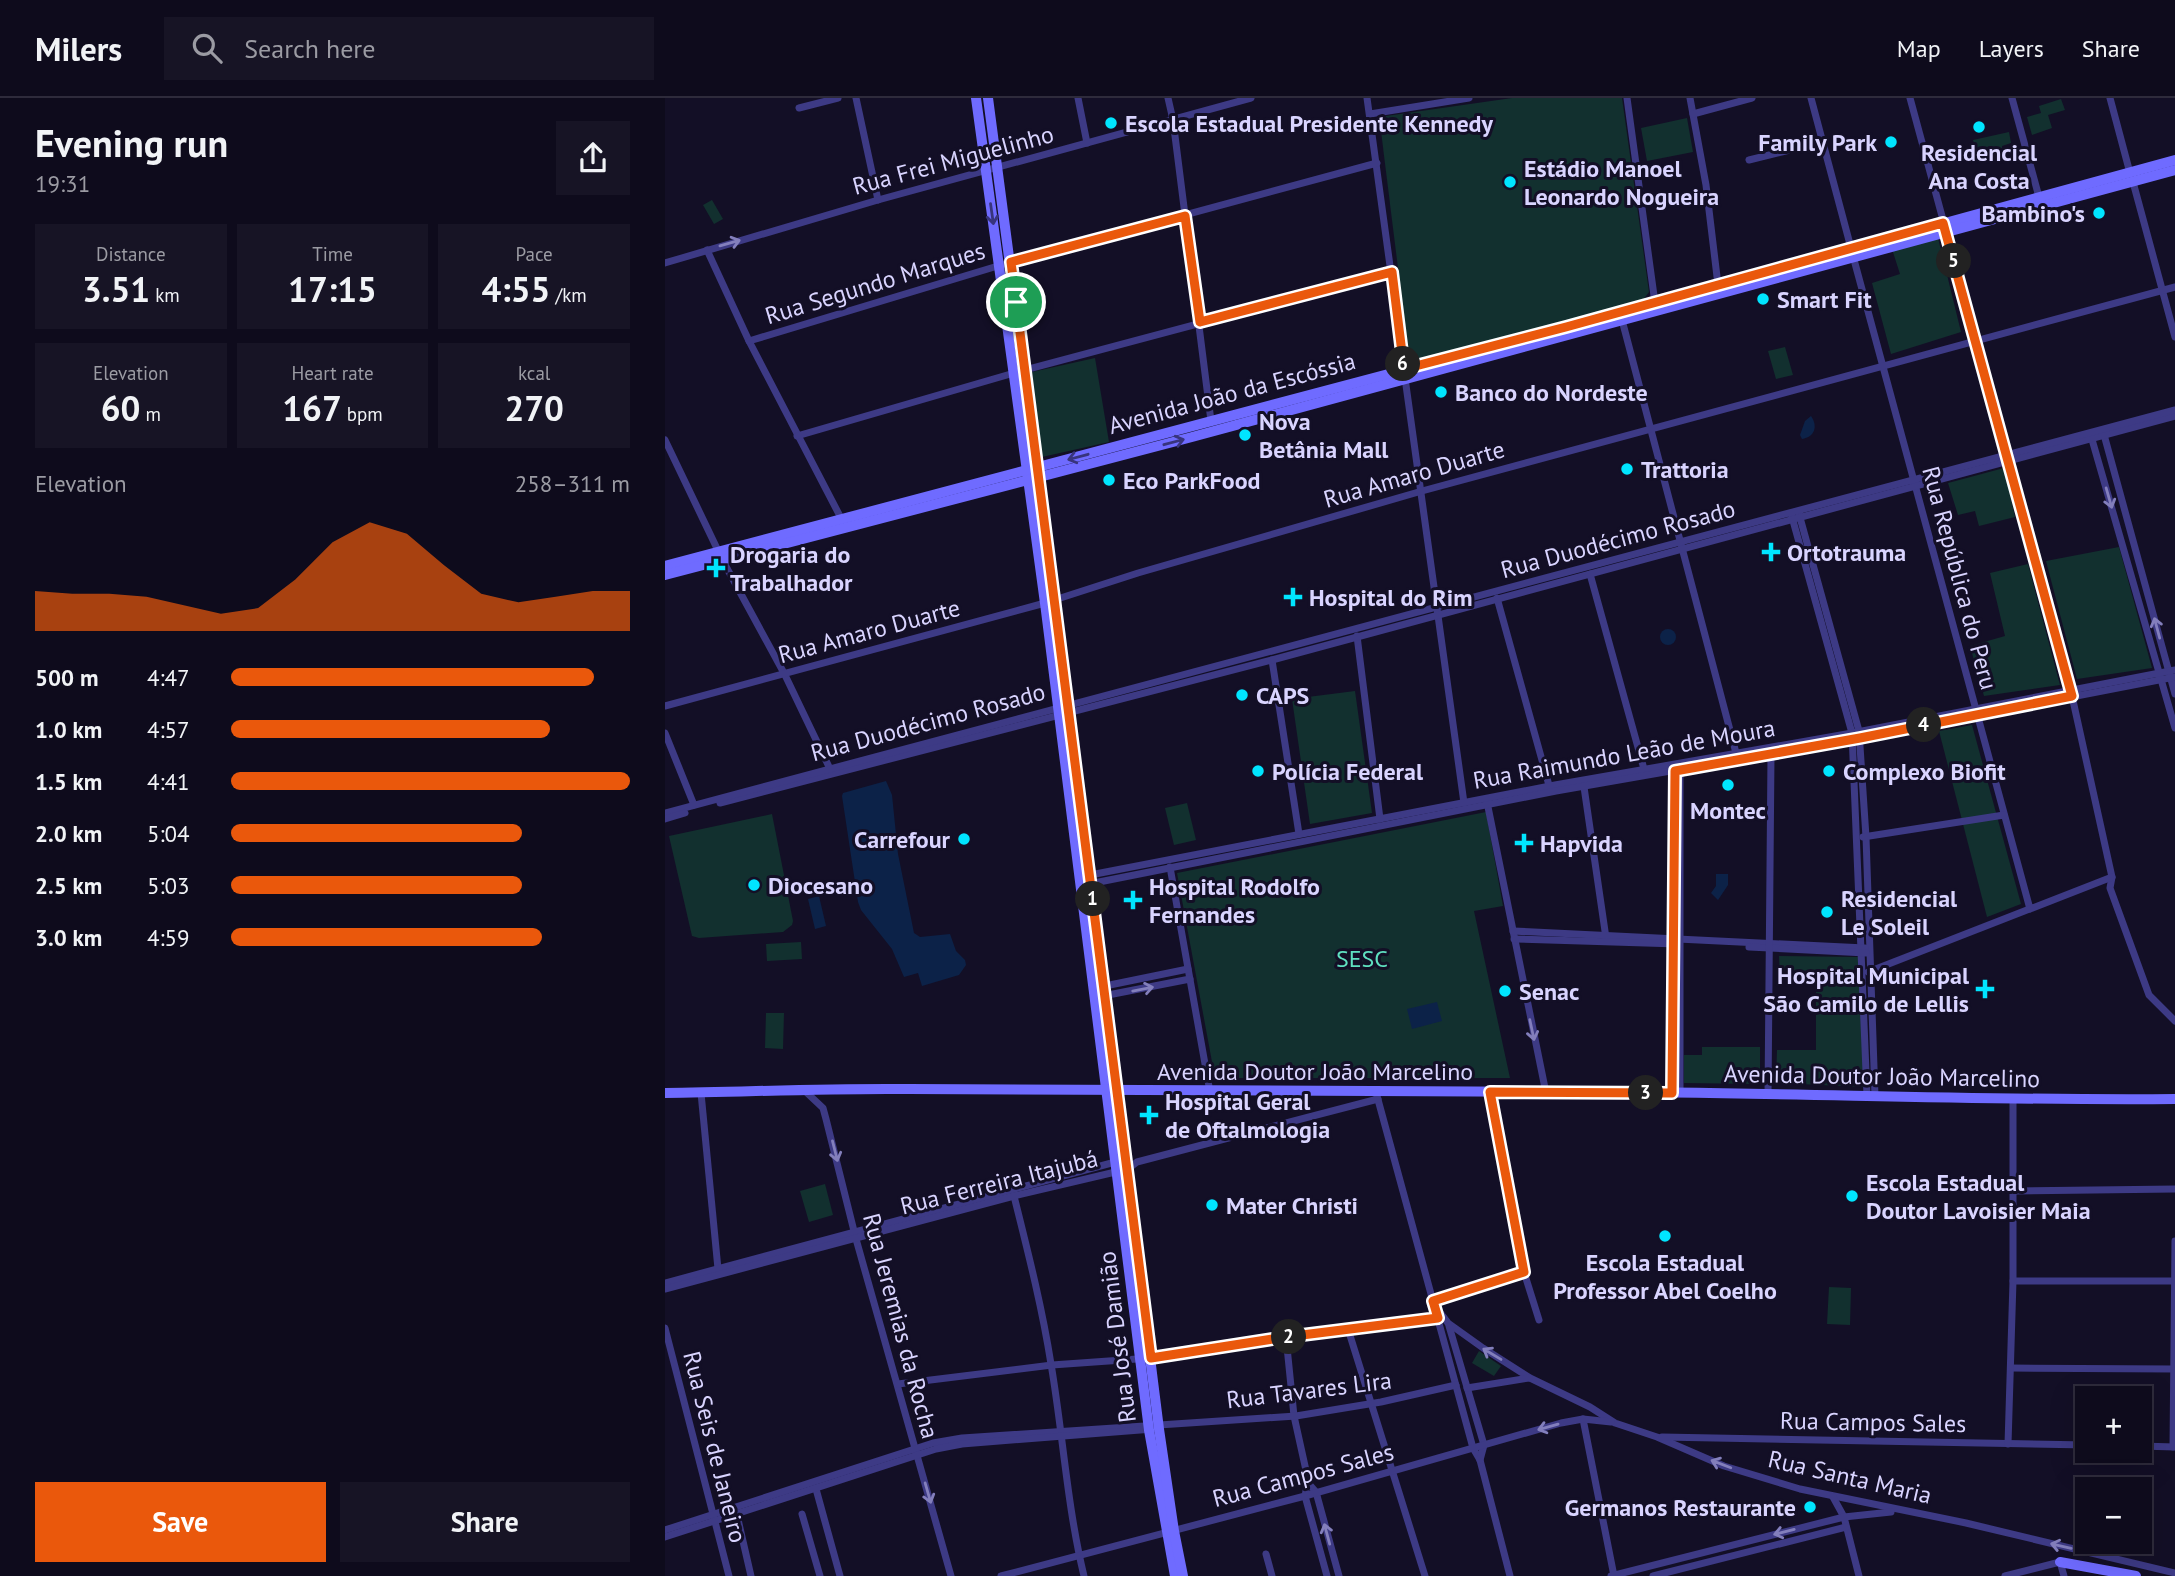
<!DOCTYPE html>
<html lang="en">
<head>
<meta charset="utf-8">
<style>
	:root { --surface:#0e0b1c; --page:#171425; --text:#f1f3f6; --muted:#9b9ba3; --line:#2e2b3b; --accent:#ea580c }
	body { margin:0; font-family:"PT Sans",sans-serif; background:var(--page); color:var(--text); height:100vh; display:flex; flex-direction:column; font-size:26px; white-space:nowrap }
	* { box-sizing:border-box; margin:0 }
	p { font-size:23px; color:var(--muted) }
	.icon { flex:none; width:38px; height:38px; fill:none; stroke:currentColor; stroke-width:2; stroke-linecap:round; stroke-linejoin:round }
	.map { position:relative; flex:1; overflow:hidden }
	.panel { display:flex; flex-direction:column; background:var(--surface); width:665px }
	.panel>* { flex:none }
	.controls { position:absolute; left:1410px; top:1288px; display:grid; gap:14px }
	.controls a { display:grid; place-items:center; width:77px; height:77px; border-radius:0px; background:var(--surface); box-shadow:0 7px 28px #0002,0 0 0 2px var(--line); font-size:35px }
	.pin { position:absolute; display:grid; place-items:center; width:60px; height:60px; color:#fff; margin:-30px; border:4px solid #fff; border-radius:50%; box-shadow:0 2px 7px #0007 }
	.km { position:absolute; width:35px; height:35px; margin:-18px; border-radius:50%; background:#222; color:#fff; font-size:19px; line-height:35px; text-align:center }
	.round { display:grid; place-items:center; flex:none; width:74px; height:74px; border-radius:0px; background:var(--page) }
	.headline { display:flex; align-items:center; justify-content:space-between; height:119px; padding:0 35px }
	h1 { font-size:38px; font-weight:700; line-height:52px }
	.figures { display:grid; grid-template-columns:repeat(3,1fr); gap:10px; height:119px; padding:7px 35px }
	.figures div { display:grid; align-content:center; border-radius:0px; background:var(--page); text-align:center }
	.figures b { font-size:35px; font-weight:700 }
	.figures small { font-size:19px; font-weight:400 }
	.figures p { font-size:19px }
	.chart { height:196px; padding:14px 35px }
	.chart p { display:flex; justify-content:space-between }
	.chart svg { width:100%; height:126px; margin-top:7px; fill:var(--accent); opacity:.7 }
	.cta { display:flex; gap:14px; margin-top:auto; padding:14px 35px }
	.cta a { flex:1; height:80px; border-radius:0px; background:var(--accent); color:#fff; font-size:28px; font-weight:700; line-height:80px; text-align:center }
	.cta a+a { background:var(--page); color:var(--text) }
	ul { padding:0 35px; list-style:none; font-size:23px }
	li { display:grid; grid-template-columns:112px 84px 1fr; align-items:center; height:52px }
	li i { height:18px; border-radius:9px; background:var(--accent) }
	header { display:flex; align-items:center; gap:42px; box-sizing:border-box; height:98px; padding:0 35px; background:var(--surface); border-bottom:2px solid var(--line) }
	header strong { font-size:33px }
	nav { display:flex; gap:38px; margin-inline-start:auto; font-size:24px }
	.search { width:490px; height:63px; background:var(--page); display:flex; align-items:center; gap:18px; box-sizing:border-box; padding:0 24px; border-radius:0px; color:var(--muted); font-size:26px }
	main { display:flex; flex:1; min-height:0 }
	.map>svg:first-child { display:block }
	.green { fill:#12302f }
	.water { fill:#0c2248 }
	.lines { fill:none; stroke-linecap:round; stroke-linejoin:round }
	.street { stroke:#3d3a85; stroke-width:7 }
	.secondary { stroke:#6f6bff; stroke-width:10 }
	.oneway { stroke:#38347d }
	.oneway2 { stroke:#837fbc }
	.route-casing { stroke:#fff; stroke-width:14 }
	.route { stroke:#ea580c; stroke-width:9 }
	.poi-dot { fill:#00e5ff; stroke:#130f26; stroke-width:2.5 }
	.labels { text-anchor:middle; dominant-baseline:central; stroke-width:6; stroke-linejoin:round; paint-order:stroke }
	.poi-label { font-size:24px; font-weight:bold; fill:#d9d4ff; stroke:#130f26; text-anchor:start }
	.street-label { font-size:24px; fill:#d9d4ff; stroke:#130f26 }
	.park-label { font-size:24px; fill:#5fe0c0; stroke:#130f26 }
</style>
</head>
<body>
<header>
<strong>Milers</strong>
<div class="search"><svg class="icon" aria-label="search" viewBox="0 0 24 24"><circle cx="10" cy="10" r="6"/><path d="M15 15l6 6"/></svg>Search here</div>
<nav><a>Map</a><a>Layers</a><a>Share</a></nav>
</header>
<main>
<section class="panel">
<div class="headline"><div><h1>Evening run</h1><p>19:31</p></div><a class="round"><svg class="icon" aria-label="share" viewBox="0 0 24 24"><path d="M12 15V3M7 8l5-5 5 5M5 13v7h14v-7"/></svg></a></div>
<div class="figures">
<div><p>Distance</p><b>3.51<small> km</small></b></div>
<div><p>Time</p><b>17:15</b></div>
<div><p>Pace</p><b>4:55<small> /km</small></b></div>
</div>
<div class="figures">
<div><p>Elevation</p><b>60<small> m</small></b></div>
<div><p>Heart rate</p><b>167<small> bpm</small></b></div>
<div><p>kcal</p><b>270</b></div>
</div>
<div class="chart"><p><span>Elevation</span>258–311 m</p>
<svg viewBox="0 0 160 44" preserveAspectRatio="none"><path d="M0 44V30L10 31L20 31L30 32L40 35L50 38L60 36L70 26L80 13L90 6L100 10L110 21L120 31L130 34L140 32L150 30L160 30V44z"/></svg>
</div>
<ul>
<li><b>500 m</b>4:47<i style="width:91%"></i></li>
<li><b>1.0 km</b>4:57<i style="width:80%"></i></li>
<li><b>1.5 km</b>4:41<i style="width:100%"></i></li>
<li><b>2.0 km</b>5:04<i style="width:73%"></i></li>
<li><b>2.5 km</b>5:03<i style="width:73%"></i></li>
<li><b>3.0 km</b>4:59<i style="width:78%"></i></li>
</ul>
<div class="cta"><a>Save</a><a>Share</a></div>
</section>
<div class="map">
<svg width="1510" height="1478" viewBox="0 0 1510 1478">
	<rect width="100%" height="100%" fill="#130f26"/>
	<g class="green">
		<polygon points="847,0 957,0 984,194 978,202 750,263 744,259 715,25 721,18"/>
		<polygon points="1396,1 1400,12 1383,17 1387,30 1367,37 1362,19 1376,15 1374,8"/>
		<polygon points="1022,20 1028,54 982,63 976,30"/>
		<polygon points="1344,34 1346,45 1337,48 1337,51 1313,57 1308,42"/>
		<polygon points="47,102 58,121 49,126 38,107"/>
		<polygon points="1273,140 1296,234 1226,256 1207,185 1235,176 1227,151"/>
		<polygon points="1120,249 1128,277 1111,281 1103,253"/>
		<polygon points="430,260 444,344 377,359 367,274"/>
		<polygon points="1339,370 1350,419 1314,428 1310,413 1293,417 1283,385"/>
		<polygon points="1454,449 1487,570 1412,581 1381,463"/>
		<polygon points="1363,466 1395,587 1319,598 1305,548 1340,538 1325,475"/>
		<polygon points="690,593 707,715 645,726 627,601"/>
		<polygon points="1307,627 1356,806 1322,819 1274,633"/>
		<polygon points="522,705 531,742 509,747 500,710"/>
		<polygon points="821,714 838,808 809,813 845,980 550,980 512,775"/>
		<polygon points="107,716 128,823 127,827 118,834 34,840 27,838 4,738"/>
		<polygon points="136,844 137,861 102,863 101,846"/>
		<polygon points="1114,858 1196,859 1199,989 1111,985 1112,952 1151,952 1151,881 1115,879"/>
		<polygon points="101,915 119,915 118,951 100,950"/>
		<polygon points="1037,949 1095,949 1095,986 1019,985 1019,957 1037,957"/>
		<polygon points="160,1086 168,1117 144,1124 135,1093"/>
		<polygon points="1164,1189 1186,1190 1185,1227 1162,1226"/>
		<polygon points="814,1253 836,1268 829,1278 807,1265"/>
	</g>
	<g class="water">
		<path d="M1146,318C1153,328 1150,339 1137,341L1135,337L1140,323Z"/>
		<circle cx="1003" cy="539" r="8"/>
		<polygon points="221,683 227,697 233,756 249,835 255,839 285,836 291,853 300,862 301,867 294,877 257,888 253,875 239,879 227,851 196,812 193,804 177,698 178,695"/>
		<polygon points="1051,776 1063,776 1063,787 1053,802 1046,795 1051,788"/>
		<polygon points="154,798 161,828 150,831 143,801"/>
		<polygon points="772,904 777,923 747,931 742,911"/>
	</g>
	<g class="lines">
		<g class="street">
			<polyline points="191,0 213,102"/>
			<polyline points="413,0 422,45"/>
			<polyline points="503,0 508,22 546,323"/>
			<polyline points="702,0 739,270"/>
			<polyline points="962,0 990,205"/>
			<polyline points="1025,0 1041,87 1053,187"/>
			<polyline points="1146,0 1186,150"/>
			<polyline points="1245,0 1407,598 1447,779 1445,790 1484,897 1510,923"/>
			<polyline points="1347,0 1374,99"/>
			<polyline points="1445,0 1465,75"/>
			<polyline points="134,10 173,0"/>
			<polyline points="705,16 804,0"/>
			<polyline points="1028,16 1087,0"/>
			<polyline points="1084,62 1158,44"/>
			<polyline points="1468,84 1510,239"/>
			<polyline points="42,152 84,243 177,422"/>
			<polyline points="1188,158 1365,811"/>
			<polyline points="0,165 213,102 586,0"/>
			<polyline points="957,222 1071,655"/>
			<polyline points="84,243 346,164 712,65"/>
			<polyline points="740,280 799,705"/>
			<polyline points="1438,333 1510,596"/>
			<polyline points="132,338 349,275 727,174"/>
			<polyline points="1426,338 1510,630"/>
			<polyline points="0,342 58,463 120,577 166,673"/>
			<polyline points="1134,416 1194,633 1201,739 1210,998"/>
			<polyline points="1127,419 1187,635 1202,998"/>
			<polyline points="925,476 979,671"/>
			<polyline points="832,500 885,691"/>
			<polyline points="692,538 715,721"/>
			<polyline points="607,562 634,736"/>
			<polyline points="0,608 380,505 473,475 757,393 1510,189"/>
			<polyline points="0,635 29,707"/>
			<polyline points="919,689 941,840"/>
			<polyline points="822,704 881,995"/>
			<polyline points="55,705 607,562 1510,318"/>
			<polyline points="0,715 1510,312"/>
			<polyline points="0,721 20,715"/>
			<polyline points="1198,739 1339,717"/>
			<polyline points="505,769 545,994"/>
			<polyline points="420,778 890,687 1187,635 1510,572"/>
			<polyline points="424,786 891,693 1195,640 1510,579"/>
			<polyline points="848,833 1200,850"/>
			<polyline points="849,841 1013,846"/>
			<polyline points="1084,849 1201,855"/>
			<polyline points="1203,874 1447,779"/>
			<polyline points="435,889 523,871"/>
			<polyline points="438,898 525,881"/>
			<polyline points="141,994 158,1010 161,1021 191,1141 286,1478"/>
			<polyline points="825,994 859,1174 874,1222"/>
			<polyline points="36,995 53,1171"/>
			<polyline points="1007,995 1009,670"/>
			<polyline points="1015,995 1015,667"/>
			<polyline points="1103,997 1106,657"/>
			<polyline points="712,998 808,1350 815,1362 845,1478"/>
			<polyline points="1348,1093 1510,1091"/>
			<path d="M349,1098C363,1154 377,1209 386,1266C398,1336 402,1408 419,1478"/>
			<polyline points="1348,1183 1510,1183"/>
			<polyline points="0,1185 454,1063"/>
			<polyline points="0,1191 349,1098 463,1071 472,1064 713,1001"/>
			<polyline points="768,1203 859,1174"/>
			<polyline points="770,1208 783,1225 818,1250 865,1280 925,1309 950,1325 992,1339 1059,1368 1135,1391 1301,1425 1510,1475"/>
			<polyline points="784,1228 819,1347 815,1362"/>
			<polyline points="0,1230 64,1478"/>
			<polyline points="683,1231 760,1478"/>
			<polyline points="621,1239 629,1318 644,1386 651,1394 674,1478"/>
			<polyline points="1346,1270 1510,1271"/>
			<polyline points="233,1286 387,1267 486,1260 621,1239 778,1219"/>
			<polyline points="802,1290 864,1280"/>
			<polyline points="918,1321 949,1478"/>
			<polyline points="997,1339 1423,1347"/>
			<polyline points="1343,1346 1348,1183 1348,1002"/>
			<polyline points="1475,1348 1510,1349"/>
			<polyline points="1508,1349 1510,1143"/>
			<polyline points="151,1391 175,1478"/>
			<polyline points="641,1393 640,1398 662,1478"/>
			<polyline points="1168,1399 1179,1419 1194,1478"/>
			<polyline points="137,1416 155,1478"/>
			<polyline points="72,1417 86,1478"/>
			<polyline points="0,1432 268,1345 297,1340 631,1318 716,1304 791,1287"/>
			<polyline points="0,1439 271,1351 297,1346 488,1331"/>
			<polyline points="601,1456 607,1478"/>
			<polyline points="336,1478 640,1398 896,1325 918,1321 946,1324"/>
			<polyline points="946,1478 1179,1419 1226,1414"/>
			<polyline points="988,1478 1181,1429"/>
			<polyline points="1340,1478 1395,1464 1399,1478"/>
		</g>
		<g class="secondary">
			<polyline points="311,0 380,505 484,1332 510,1478"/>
			<polyline points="323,0 404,614 494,1331 509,1433 518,1478"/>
			<polyline points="0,468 901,229 1510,62"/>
			<polyline points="0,477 527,339 1510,72"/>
			<path d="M0,995C81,994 162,990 243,991C470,994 698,994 926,994C1121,994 1315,1003 1510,1001"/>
			<polyline points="1395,1464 1471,1478"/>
		</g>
	</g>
	<defs><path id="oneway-shaft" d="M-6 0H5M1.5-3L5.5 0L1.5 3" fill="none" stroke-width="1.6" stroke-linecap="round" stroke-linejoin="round" transform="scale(1.75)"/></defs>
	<g class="oneway">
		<use href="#oneway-shaft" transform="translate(327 116) rotate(82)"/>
		<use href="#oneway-shaft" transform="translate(509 344) rotate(-15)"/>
		<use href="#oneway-shaft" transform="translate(413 359) rotate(165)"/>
	</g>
	<g class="oneway2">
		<use href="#oneway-shaft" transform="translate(65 145) rotate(-16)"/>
		<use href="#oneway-shaft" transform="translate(1444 400) rotate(74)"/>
		<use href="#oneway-shaft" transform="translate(1492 530) rotate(-105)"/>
		<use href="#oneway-shaft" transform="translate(478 891) rotate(-11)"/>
		<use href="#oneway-shaft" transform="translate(867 932) rotate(78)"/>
		<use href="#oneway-shaft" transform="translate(170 1053) rotate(76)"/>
		<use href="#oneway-shaft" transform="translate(827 1256) rotate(-149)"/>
		<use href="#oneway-shaft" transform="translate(883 1329) rotate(164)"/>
		<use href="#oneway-shaft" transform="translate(1056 1366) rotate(-159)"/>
		<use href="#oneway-shaft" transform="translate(263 1395) rotate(74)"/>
		<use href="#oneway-shaft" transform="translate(1119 1434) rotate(166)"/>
		<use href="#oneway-shaft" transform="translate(662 1436) rotate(-105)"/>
		<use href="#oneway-shaft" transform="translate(1396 1448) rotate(-167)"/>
	</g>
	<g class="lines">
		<defs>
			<polygon id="route" points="520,118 535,224 727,174 739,271 901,229 1278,125 1407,598 1195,640 1010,673 1007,995 825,994 859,1174 768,1203 773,1220 621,1239 486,1260 346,164"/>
		</defs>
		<use href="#route" class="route-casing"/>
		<use href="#route" class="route"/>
	</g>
	<g class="poi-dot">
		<circle cx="446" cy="25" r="7"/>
		<circle cx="1314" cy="29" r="7"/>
		<circle cx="1226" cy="44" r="7"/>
		<circle cx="845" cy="84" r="7"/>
		<circle cx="1434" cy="115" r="7"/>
		<circle cx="1098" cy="201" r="7"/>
		<circle cx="776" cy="294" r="7"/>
		<circle cx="580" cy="337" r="7"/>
		<circle cx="962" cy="371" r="7"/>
		<circle cx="444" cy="382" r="7"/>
		<path d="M1102.5 443.5h7v7h7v7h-7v7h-7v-7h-7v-7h7z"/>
		<path d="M47.5 459.5h7v7h7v7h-7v7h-7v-7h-7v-7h7z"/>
		<path d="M624.5 488.5h7v7h7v7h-7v7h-7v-7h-7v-7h7z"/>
		<circle cx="577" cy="597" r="7"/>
		<circle cx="593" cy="673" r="7"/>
		<circle cx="1164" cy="673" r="7"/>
		<circle cx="1063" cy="687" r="7"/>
		<circle cx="299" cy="741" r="7"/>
		<path d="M855.5 734.5h7v7h7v7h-7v7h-7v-7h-7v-7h7z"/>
		<circle cx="89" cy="787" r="7"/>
		<path d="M464.5 791.5h7v7h7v7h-7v7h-7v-7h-7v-7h7z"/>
		<circle cx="1162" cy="814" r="7"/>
		<path d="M1316.5 880.5h7v7h7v7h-7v7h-7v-7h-7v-7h7z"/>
		<circle cx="840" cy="893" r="7"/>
		<path d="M480.5 1006.5h7v7h7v7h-7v7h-7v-7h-7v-7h7z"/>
		<circle cx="1187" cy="1098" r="7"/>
		<circle cx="547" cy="1107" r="7"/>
		<circle cx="1000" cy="1138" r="7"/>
		<circle cx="1145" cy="1409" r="7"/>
	</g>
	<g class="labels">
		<g class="poi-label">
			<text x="460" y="25">Escola Estadual Presidente Kennedy</text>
			<text x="1212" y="44" text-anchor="end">Family Park</text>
			<text x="1314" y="54" text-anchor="middle">Residencial<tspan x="1314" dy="28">Ana Costa</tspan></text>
			<text x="859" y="70">Estádio Manoel<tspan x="859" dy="28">Leonardo Nogueira</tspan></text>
			<text x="1420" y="115" text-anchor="end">Bambino's</text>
			<text x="1112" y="201">Smart Fit</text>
			<text x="790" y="294">Banco do Nordeste</text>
			<text x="594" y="323">Nova<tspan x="594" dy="28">Betânia Mall</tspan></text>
			<text x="976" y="371">Trattoria</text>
			<text x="458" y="382">Eco ParkFood</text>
			<text x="1122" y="454">Ortotrauma</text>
			<text x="65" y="456">Drogaria do<tspan x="65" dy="28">Trabalhador</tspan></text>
			<text x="644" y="499">Hospital do Rim</text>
			<text x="591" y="597">CAPS</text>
			<text x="607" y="673">Polícia Federal</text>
			<text x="1178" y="673">Complexo Biofit</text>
			<text x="1063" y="712" text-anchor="middle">Montec</text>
			<text x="285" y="741" text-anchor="end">Carrefour</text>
			<text x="875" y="745">Hapvida</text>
			<text x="103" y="787">Diocesano</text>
			<text x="484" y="788">Hospital Rodolfo<tspan x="484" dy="28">Fernandes</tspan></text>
			<text x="1176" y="800">Residencial<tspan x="1176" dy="28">Le Soleil</tspan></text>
			<text x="1304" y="877" text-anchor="end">Hospital Municipal<tspan x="1304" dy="28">São Camilo de Lellis</tspan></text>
			<text x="854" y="893">Senac</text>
			<text x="500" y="1003">Hospital Geral<tspan x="500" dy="28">de Oftalmologia</tspan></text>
			<text x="1201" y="1084">Escola Estadual<tspan x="1201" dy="28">Doutor Lavoisier Maia</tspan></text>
			<text x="561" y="1107">Mater Christi</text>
			<text x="1000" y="1164" text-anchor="middle">Escola Estadual<tspan x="1000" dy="28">Professor Abel Coelho</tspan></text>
			<text x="1131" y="1409" text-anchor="end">Germanos Restaurante</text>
		</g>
		<g class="street-label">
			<text transform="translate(288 62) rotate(-15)">Rua Frei Miguelinho</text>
			<text transform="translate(210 185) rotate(-17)">Rua Segundo Marques</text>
			<text transform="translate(567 295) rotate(-15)">Avenida João da Escóssia</text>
			<text transform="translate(749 376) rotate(-16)">Rua Amaro Duarte</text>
			<text transform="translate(953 441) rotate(-15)">Rua Duodécimo Rosado</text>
			<text transform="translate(1295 480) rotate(75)">Rua República do Peru</text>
			<text transform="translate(204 533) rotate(-15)">Rua Amaro Duarte</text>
			<text transform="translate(263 624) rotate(-15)">Rua Duodécimo Rosado</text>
			<text transform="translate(959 656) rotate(-10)">Rua Raimundo Leão de Moura</text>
			<text x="650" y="973">Avenida Doutor João Marcelino</text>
			<text transform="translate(1217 978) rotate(1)">Avenida Doutor João Marcelino</text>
			<text transform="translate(334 1084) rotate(-14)">Rua Ferreira Itajubá</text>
			<text transform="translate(236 1228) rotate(75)">Rua Jeremias da Rocha</text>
			<text transform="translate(452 1239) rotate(-97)">Rua José Damião</text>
			<text transform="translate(644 1292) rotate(-7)">Rua Tavares Lira</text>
			<text transform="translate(1208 1324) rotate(1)">Rua Campos Sales</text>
			<text transform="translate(50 1349) rotate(76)">Rua Seis de Janeiro</text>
			<text transform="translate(638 1377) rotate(-15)">Rua Campos Sales</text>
			<text transform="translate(1185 1379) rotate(13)">Rua Santa Maria</text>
		</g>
		<g class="park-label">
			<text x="697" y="860">SESC</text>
		</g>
	</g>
</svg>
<div class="controls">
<a>+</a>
<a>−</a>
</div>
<div class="pin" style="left:351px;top:204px;background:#1e9e55"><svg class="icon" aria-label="arrive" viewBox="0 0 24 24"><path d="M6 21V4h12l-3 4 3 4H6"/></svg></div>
<b class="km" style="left:428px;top:801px">1</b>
<b class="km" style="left:624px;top:1239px">2</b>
<b class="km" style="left:981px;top:995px">3</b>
<b class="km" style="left:1259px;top:627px">4</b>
<b class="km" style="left:1289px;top:163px">5</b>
<b class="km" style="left:738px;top:266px">6</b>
</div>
</main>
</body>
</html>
